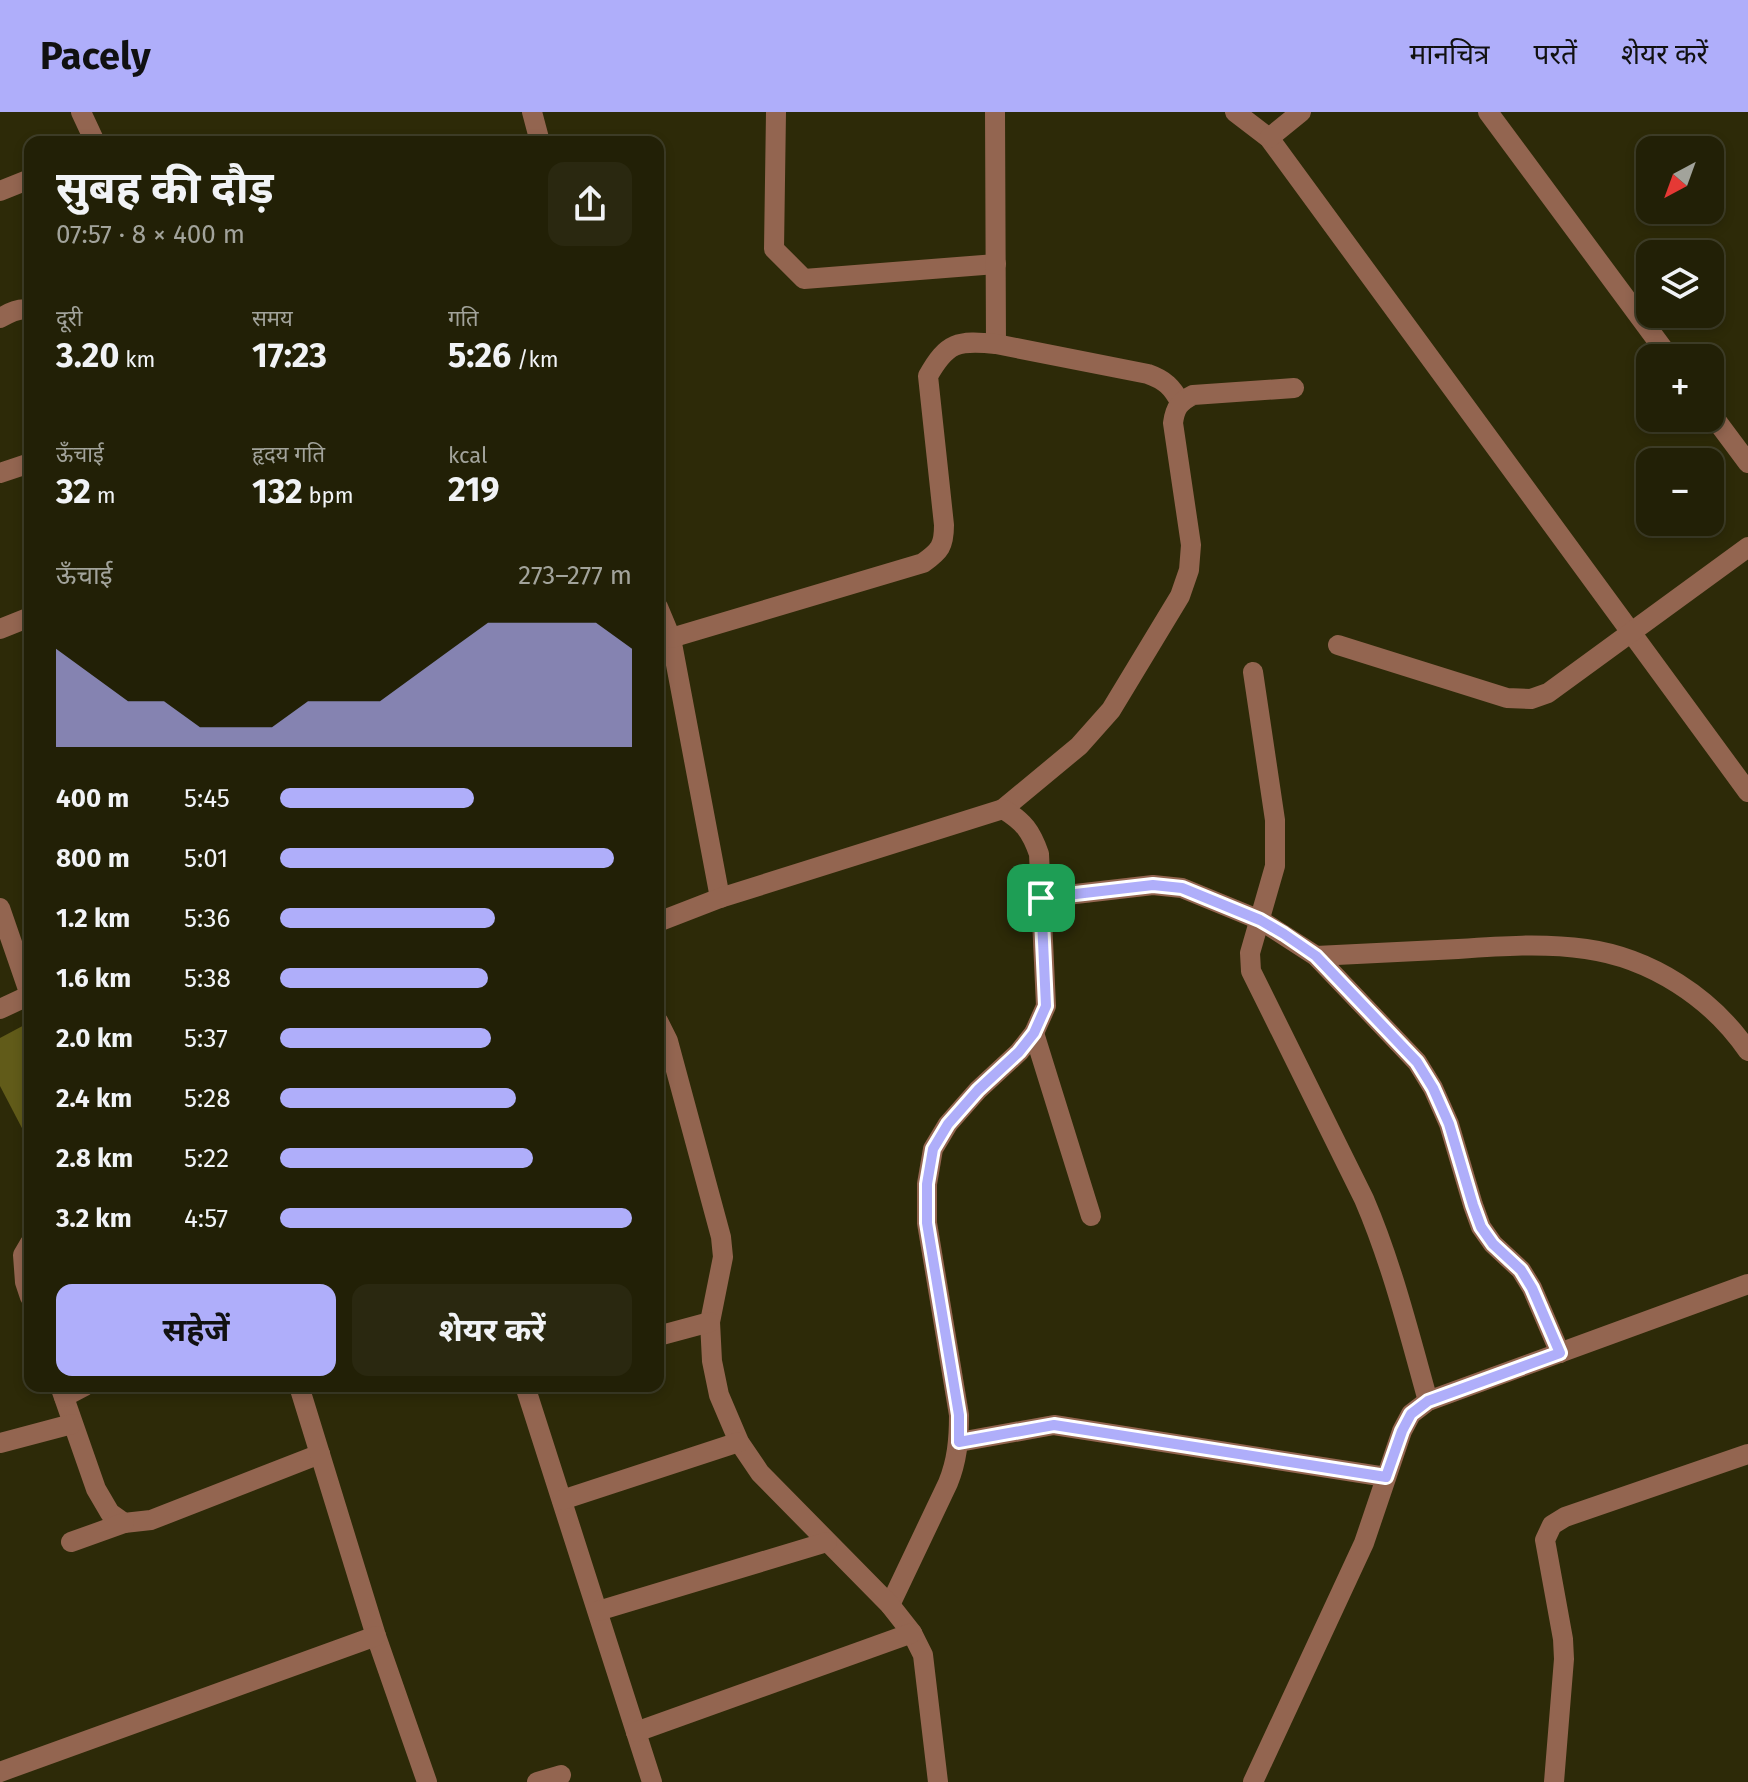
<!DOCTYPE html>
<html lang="hi">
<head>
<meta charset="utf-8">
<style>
	:root { --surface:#222006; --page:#2a2810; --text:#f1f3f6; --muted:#a2a39b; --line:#3f3e28; --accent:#afaefa }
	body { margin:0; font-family:"Fira Sans","Noto Sans Devanagari",sans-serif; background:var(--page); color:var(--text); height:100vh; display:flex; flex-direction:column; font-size:30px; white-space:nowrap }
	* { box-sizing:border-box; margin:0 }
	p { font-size:26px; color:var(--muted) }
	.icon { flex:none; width:44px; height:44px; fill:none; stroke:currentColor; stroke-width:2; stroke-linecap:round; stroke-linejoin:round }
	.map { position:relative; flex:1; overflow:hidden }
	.drawer { position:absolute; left:24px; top:24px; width:640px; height:1256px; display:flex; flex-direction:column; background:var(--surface); border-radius:16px; box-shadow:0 4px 12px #0003,0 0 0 2px var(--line) }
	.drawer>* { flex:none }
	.needle { width:52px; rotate:221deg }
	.buttons { position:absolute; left:1636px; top:24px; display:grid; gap:16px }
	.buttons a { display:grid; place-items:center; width:88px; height:88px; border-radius:16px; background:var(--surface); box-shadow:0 4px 12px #0003,0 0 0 2px var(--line); font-size:40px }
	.pin { position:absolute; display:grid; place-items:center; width:68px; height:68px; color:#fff; margin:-34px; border-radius:16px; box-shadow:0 4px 12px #0006 }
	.round { display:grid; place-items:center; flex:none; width:84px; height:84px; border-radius:16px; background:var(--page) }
	.headline { display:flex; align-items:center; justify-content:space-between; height:136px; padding:0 32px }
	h1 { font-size:44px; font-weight:700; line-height:60px }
	.figures { display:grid; grid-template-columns:repeat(3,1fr); gap:12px; height:136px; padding:8px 32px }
	.figures div { display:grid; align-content:center }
	.figures b { font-size:34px; font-weight:700 }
	.figures small { font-size:22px; font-weight:400 }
	.figures p { font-size:22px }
	.chart { height:224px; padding:16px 32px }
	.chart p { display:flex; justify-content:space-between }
	.chart svg { width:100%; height:144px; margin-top:8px; fill:var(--accent); opacity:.7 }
	.cta { display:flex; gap:16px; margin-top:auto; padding:16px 32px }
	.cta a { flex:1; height:92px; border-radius:16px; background:var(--accent); color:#111; font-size:32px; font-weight:700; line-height:92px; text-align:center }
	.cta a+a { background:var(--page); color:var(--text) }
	ul { padding:0 32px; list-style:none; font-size:26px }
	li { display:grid; grid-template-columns:128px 96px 1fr; align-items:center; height:60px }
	li i { height:20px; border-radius:10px; background:var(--accent) }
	header { display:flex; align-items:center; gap:48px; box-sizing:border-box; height:112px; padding:0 40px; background:var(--accent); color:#111 }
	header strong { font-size:38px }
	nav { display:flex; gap:44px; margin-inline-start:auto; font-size:28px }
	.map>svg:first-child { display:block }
	.building { fill:#615b19 }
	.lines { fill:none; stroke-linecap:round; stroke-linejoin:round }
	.minor { stroke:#936550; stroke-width:20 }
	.route-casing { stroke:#fff; stroke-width:16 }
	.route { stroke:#afaefa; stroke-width:10 }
</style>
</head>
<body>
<header>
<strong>Pacely</strong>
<nav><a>मानचित्र</a><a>परतें</a><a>शेयर करें</a></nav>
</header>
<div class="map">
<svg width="1748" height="1670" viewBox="0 0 1748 1670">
	<rect width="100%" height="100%" fill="#2d2a08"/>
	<polygon class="building" points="30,910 30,1017 24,1020 0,974 0,926"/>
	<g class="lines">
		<g class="minor">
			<polyline points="81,0 95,30"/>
			<polyline points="532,0 540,30"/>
			<polyline points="776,0 774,137 804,167 996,152"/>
			<polyline points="995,0 996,232"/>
			<polyline points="1235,0 1269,26 1748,680"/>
			<polyline points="1488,0 1670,246"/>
			<polyline points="1269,26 1301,0"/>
			<polyline points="0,79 30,67"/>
			<path d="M0,206C9,201 20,195 30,198"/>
			<polyline points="1710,300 1748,351"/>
			<polyline points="0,361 30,351"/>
			<polyline points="658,495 671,526 720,786"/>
			<polyline points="0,517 30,505"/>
			<path d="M671,526L923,451C940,439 944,434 944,413L928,264C947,230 958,228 996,232L1148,262C1165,268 1172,275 1180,290"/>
			<polyline points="1338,533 1507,586 1531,587 1548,581 1748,435"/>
			<path d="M1253,560L1275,708V754L1250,841L1251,859L1364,1087C1392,1152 1409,1221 1428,1289"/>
			<path d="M1003,697L1079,634L1111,598L1180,484L1189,458L1191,433L1173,311C1175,296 1179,290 1193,283L1294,276"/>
			<polyline points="1041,786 1153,773 1182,776 1260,808 1316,844 1417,950 1433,976 1449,1012 1473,1093 1481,1115 1493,1132 1521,1158 1532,1176 1560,1241"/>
			<polyline points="0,796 30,883"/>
			<path d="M658,810L720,786L1003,697C1024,710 1031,719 1039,742L1046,894L1034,921L1019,940L978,978L948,1012L933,1037L927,1072V1111L959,1303C959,1328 957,1349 948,1371L890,1493"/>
			<path d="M1316,844C1363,842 1410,839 1458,837C1500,834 1544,831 1586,837C1651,846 1712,886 1748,939"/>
			<polyline points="0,897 30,883"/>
			<polyline points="658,909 668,929 721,1125 723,1145 710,1210 712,1249 719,1283 739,1330 760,1361 890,1493 912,1521 923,1543 938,1670"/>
			<polyline points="1034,921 1091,1104"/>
			<polyline points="30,1131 23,1143 25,1170 30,1185"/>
			<polyline points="658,1224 710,1210"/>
			<polyline points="60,1274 96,1377 110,1401 124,1411 151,1408 320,1342"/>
			<polyline points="299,1274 376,1524 427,1670"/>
			<polyline points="525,1274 652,1670"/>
			<polyline points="64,1285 85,1274"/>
			<polyline points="959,1330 1054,1313 1386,1365"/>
			<polyline points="0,1331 72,1312"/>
			<polyline points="562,1388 739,1330"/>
			<polyline points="71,1430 124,1411"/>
			<polyline points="598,1499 827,1430"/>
			<polyline points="636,1620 912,1521"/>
			<polyline points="0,1660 376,1524"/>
			<polyline points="537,1670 561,1663"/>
			<polyline points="1253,1670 1364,1431 1402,1319 1411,1302 1428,1289 1748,1172"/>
			<polyline points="1554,1670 1564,1547 1563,1527 1545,1428 1552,1413 1565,1405 1748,1342"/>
		</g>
	</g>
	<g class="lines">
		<defs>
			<polygon id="route" points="1153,773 1182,776 1260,808 1284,822 1316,844 1417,950 1433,976 1449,1012 1473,1093 1481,1115 1493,1132 1521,1158 1532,1176 1560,1241 1428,1289 1411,1302 1402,1319 1386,1365 1054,1313 959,1330 959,1303 927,1111 927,1072 933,1037 948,1012 978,978 1019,940 1034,921 1046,894 1041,786"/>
		</defs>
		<use href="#route" class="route-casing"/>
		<use href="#route" class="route"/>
	</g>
</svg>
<div class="buttons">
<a><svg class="needle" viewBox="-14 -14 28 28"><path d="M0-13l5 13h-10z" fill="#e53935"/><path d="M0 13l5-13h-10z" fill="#a2a39b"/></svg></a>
<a><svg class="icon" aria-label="layers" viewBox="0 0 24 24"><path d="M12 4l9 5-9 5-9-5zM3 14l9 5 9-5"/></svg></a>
<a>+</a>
<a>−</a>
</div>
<div class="pin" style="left:1041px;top:786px;background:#1e9e55"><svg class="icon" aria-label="arrive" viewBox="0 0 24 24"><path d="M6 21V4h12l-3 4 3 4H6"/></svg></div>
<section class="drawer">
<div class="headline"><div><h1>सुबह की दौड़</h1><p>07:57 · 8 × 400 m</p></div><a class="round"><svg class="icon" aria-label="share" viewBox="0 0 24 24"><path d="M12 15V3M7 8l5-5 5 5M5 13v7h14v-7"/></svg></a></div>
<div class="figures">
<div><p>दूरी</p><b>3.20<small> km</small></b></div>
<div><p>समय</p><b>17:23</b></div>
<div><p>गति</p><b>5:26<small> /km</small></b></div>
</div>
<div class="figures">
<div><p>ऊँचाई</p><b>32<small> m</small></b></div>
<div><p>हृदय गति</p><b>132<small> bpm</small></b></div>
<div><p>kcal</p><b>219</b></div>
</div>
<div class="chart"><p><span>ऊँचाई</span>273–277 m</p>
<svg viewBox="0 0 160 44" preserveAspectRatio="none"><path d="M0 44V14L10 22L20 30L30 30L40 38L50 38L60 38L70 30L80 30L90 30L100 22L110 14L120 6L130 6L140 6L150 6L160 14V44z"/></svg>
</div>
<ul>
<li><b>400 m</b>5:45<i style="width:55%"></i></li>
<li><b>800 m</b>5:01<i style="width:95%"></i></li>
<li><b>1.2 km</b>5:36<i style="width:61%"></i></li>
<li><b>1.6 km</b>5:38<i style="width:59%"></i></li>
<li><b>2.0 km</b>5:37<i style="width:60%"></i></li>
<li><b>2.4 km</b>5:28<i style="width:67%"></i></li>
<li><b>2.8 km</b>5:22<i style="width:72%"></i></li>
<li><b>3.2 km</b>4:57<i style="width:100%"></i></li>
</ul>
<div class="cta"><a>सहेजें</a><a>शेयर करें</a></div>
</section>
</div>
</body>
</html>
